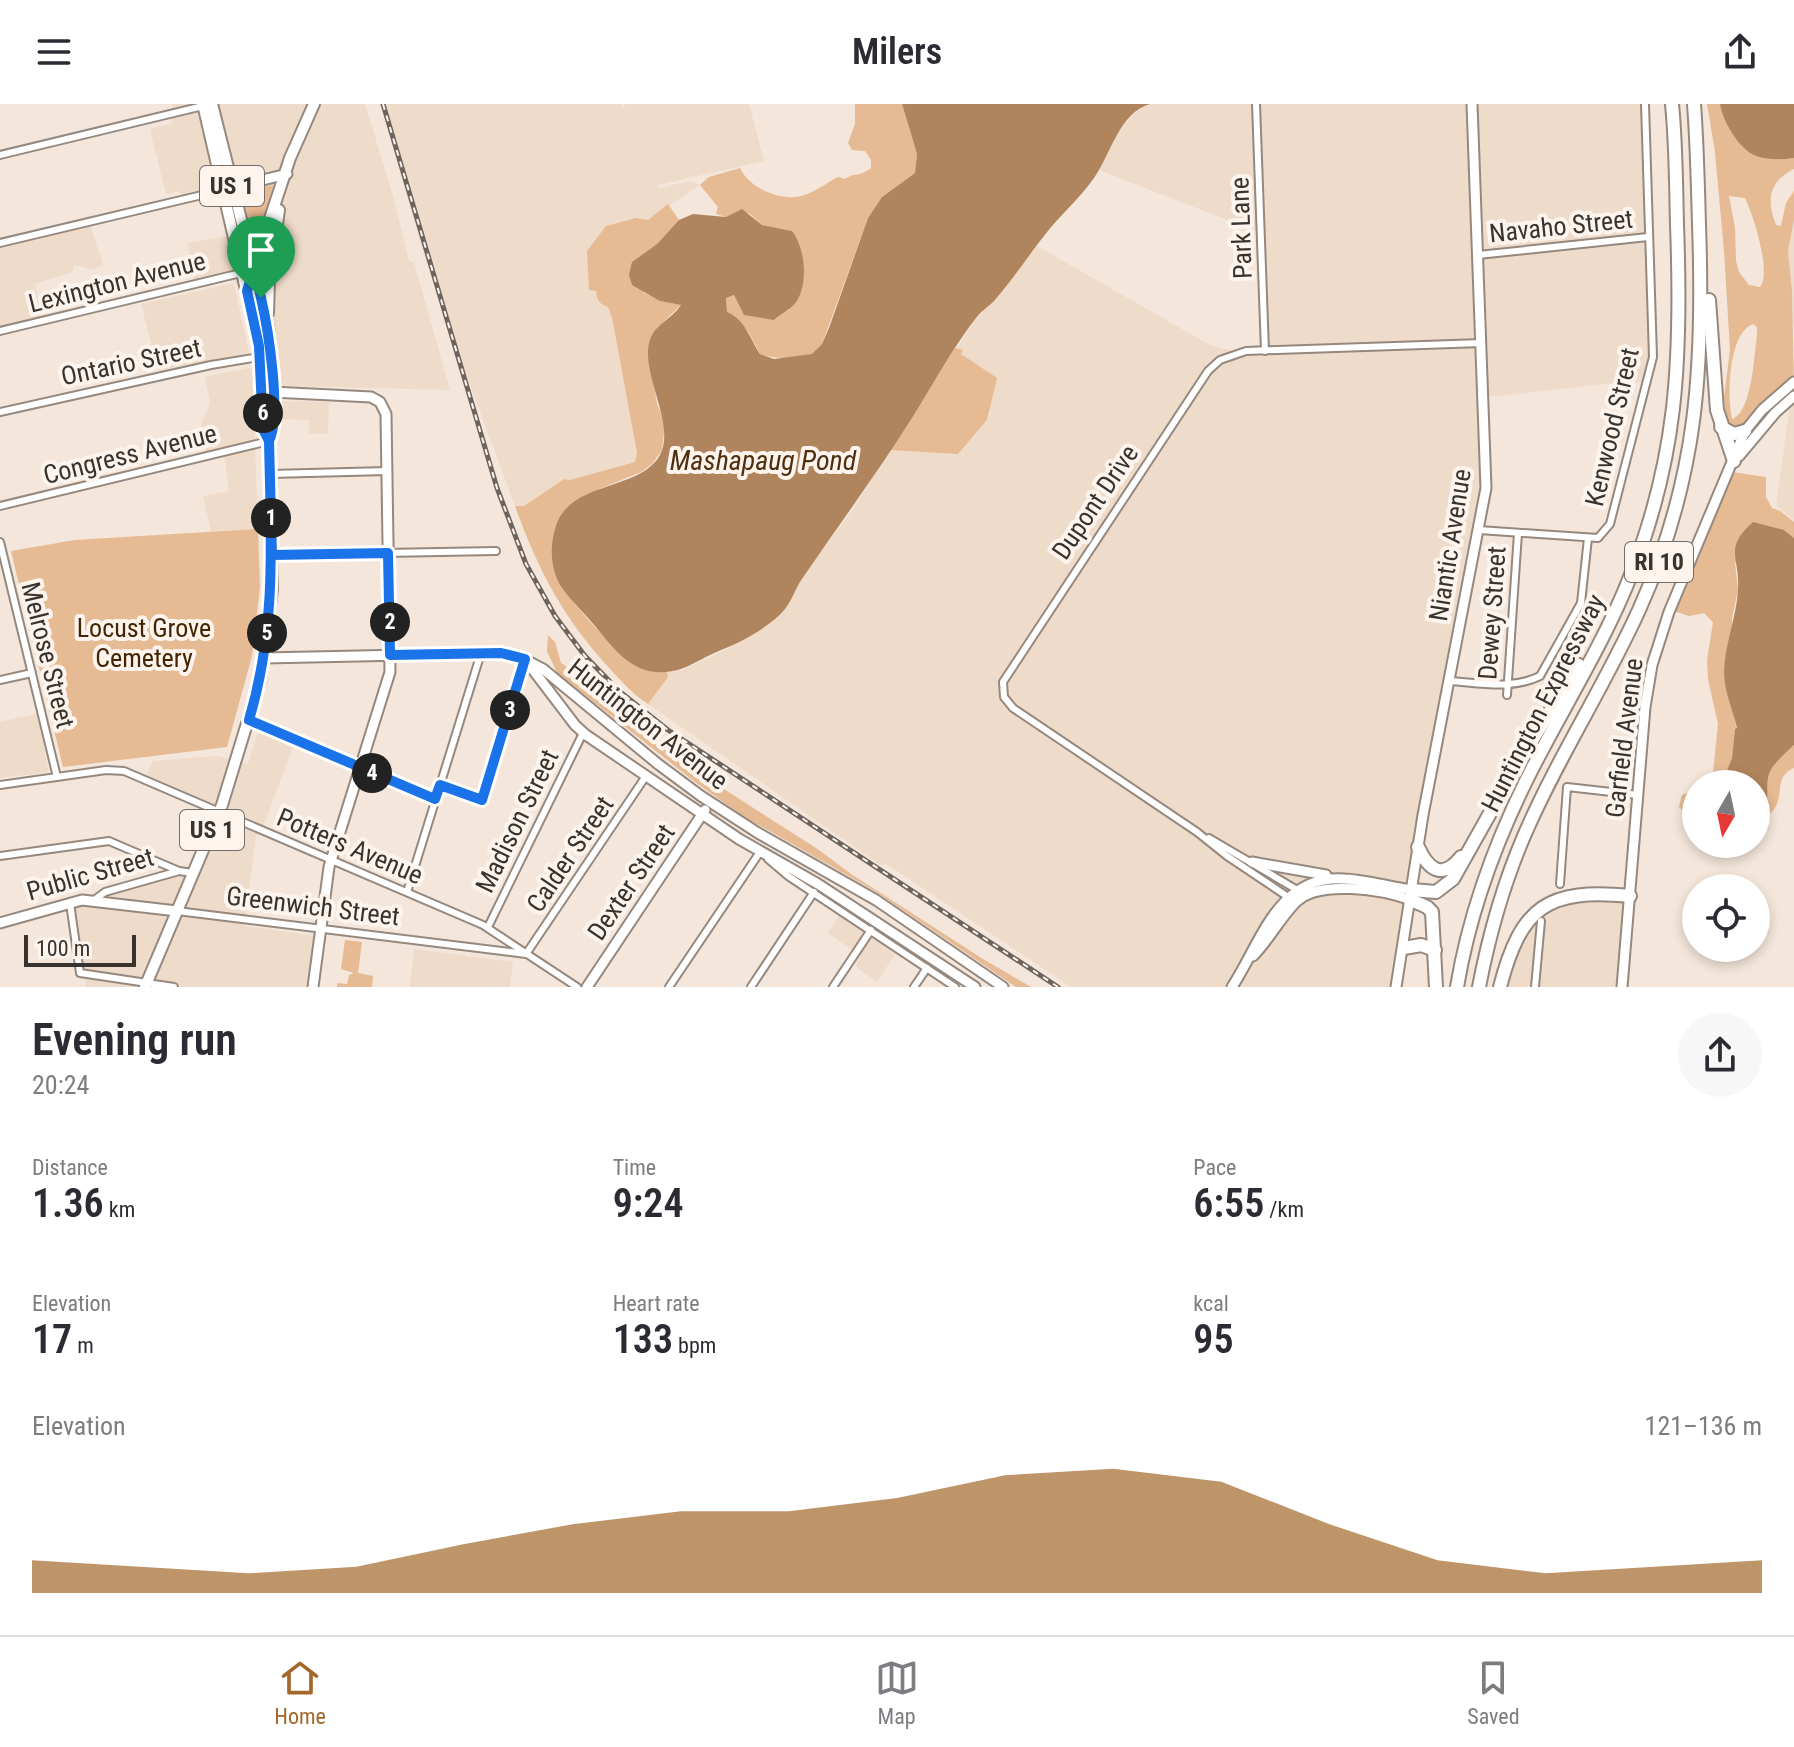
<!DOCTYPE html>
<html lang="en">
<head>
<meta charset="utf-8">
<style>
	:root { --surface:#fff; --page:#f7f7f7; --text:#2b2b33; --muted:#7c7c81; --line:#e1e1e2; --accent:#a3672a }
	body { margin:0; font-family:"Roboto Condensed",sans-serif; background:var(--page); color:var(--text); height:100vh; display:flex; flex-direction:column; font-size:30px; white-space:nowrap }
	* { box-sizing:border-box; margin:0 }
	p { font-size:26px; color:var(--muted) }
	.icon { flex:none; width:44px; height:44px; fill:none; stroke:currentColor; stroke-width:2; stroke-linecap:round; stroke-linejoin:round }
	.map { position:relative; height:883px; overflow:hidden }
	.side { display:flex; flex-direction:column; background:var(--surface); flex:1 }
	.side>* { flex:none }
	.needle { width:52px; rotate:189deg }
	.controls { position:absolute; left:1682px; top:666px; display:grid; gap:16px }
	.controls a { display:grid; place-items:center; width:88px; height:88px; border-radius:50%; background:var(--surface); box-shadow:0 4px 12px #0003; font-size:40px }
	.scale { position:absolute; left:24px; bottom:20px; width:112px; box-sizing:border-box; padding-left:8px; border:4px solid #39332f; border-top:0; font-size:22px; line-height:28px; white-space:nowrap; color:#39332f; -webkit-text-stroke:6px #fdf4ed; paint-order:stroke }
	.pin { position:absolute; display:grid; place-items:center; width:68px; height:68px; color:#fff; margin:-82px -34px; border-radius:50% 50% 50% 0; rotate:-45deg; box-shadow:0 0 8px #0007 }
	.pin .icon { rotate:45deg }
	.km { position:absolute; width:40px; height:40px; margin:-20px; border-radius:50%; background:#222; color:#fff; font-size:22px; line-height:40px; text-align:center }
	.round { display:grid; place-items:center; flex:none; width:84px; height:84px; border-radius:42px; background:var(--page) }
	.headline { display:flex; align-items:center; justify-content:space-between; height:136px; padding:0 32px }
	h1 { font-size:44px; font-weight:600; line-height:60px }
	.stats { display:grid; grid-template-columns:repeat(3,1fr); gap:12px; height:136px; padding:8px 32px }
	.stats div { display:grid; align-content:center }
	.stats b { font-size:40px; font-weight:600 }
	.stats small { font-size:22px; font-weight:400 }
	.stats p { font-size:22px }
	.chart { height:224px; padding:16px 32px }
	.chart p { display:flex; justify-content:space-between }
	.chart svg { width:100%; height:144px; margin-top:8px; fill:var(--accent); opacity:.7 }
	header { display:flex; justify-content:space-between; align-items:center; height:104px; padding:0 32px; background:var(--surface); font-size:36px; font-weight:600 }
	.tab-bar { display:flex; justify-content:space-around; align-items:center; height:112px; border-top:2px solid var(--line); background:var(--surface); font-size:22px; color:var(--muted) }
	.tab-bar a { display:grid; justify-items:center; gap:4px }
	.tab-bar .selected { color:var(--accent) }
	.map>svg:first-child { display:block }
	.built { fill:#efdbca }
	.green { fill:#e6ba93; fill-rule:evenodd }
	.water { fill:#b0845c }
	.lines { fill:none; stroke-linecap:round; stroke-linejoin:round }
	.street-casing { stroke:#95887e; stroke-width:10 }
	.secondary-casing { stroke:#95887e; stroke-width:13 }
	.primary-casing { stroke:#95887e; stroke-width:14 }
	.highway-casing { stroke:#95887e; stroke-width:16 }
	.street { stroke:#fff; stroke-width:6 }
	.secondary { stroke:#fff; stroke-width:9 }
	.primary { stroke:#fff; stroke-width:10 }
	.highway { stroke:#fff; stroke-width:12 }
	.rail-casing { stroke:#6c645d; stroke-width:5 }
	.rail { stroke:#fdf4ed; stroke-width:2; stroke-dasharray:6; stroke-linecap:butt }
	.route-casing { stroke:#fff; stroke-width:16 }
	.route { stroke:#1a73e8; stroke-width:10 }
	.labels { text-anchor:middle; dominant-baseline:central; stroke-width:8; stroke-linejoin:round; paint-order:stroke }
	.shield { fill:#fdf4ed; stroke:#746d68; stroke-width:2 }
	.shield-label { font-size:24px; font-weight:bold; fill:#39332f }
	.street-label { font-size:26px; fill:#39332f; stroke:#fdf4ed }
	.park-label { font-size:26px; fill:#432503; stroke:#fdf4ed }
	.water-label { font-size:28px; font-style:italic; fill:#4f2f0f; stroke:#fdf4ed }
</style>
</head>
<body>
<header><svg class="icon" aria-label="menu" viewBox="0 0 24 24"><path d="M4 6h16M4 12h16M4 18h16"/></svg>Milers<svg class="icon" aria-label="share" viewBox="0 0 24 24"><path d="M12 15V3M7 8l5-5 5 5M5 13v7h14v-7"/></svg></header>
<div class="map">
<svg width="1794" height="883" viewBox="0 0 1794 883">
	<rect width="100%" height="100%" fill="#f4e6da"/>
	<g class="built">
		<polygon points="172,0 365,0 393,92 409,157 414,158 450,286 253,281 258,425 211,427 203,392 229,387 225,356 219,347 208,349 203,342 201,332 202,318 210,299 205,273 252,263 265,250 260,194 252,164 240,169 194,177 187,139 231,132 223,87 182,94 179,87 166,90 150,25 172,19 170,9 173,6"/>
		<polygon points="380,0 622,0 625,7 624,0 749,0 764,57 658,81 660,84 690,77 700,81 648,116 636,114 606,122 587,147 590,186 596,187 608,203 612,213 637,349 635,358 570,376 564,375 524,402 515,402 448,222 433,162 427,160"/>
		<polygon points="1150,0 1645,0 1653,251 1646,279 1630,277 1501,292 1484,291 1485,382 1404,844 1391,883 1071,883 885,759 882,762 648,600 667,573 667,568 683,566 731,543 785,504 801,475 854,404 889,346 958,350 987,317 991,307 961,249 962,246 957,245 958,242 977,213 991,200 1037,142 1210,241 1233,247 1260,244 1263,130 1099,66 1120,25 1142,2"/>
		<polygon points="1794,110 1794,227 1786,124"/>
		<polygon points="89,117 103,161 94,166 74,161 72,168 35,180 42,215 0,225 0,137"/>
		<polygon points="234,179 249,249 158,267 141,200"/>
		<polygon points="1794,271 1794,416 1776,402"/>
		<polygon points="281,297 329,298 328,330 309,330 309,316 281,315"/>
		<polygon points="37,610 49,668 0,674 0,618"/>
		<polygon points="258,628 293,643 265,718 256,732 244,822 317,832 310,883 85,883 87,870 80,865 68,798 171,766 192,763 217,706 146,673 153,657 218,652 248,660"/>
		<polygon points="1628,795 1621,883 1499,883 1509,846 1552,796"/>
		<polygon points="839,812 895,850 877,878 855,862 861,852 828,829"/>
		<polygon points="414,845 513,858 510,883 410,883"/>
	</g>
	<g class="green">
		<path d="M855,0H902L917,50L915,69L882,93L868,114L822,240C819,243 816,247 813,250C803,257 771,254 760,250L748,227L727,208L726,194L734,191L744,210L775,213L789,206L792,127L762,121L749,109L726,113L716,110L718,103L700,81L709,73L740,64C749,83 775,95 796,93C810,92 826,79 838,73L845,75C854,68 858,74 871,64V56L865,47L852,46L848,39L855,20Z"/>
		<path d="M1707,0H1720C1722,16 1739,46 1756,52C1766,56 1783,56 1794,54V65C1769,77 1766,96 1776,121L1781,122L1786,99L1794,87V115L1788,147L1792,188L1794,281L1750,323L1727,329L1724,293L1730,246L1724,147L1715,48ZM1729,92L1745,94C1753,110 1772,169 1760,183L1749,181L1739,168L1736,157L1735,124ZM1753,220L1757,223V231C1754,251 1752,309 1732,315C1727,293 1728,229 1753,220Z"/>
		<polygon points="273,81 258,140 252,141 238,88"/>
		<path d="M668,100L679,116L657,140L632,158L644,189L661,195L660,197L681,201L657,224L649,248L657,300L665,319L662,346L652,360L641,368L599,385L557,474C575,504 630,570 667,568L668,573L648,600C634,591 623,579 612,567C564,516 538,466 515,402H524L564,375L570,376L635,358L637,349L612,213L608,203C600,200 597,197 596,187L589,186L587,147L606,122L636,114L648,116Z"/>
		<polygon points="955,244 963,246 961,250 997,274 987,316 958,350 889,346"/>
		<polygon points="1725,367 1766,373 1766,393 1772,404 1780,407 1794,418 1794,434 1784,426 1735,459 1738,485 1732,515 1734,613 1737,625 1735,625 1732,655 1725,672 1733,680 1706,680 1713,669 1718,620 1708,575 1707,556 1713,518 1704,509 1689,512 1670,506"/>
		<polygon points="258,425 260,483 252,552 227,643 63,663 11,447 75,436"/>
		<polygon points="548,531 555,538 561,559 575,568 635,624 685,660 819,746 851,770 983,855 1031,883 1016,883 875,787 743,712 695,678 557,569 547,547"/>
		<path d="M1794,641V664C1777,672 1782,682 1778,697C1775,708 1764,715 1756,722V711C1774,699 1764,687 1769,670C1773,659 1786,649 1794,641Z"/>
		<polygon points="1696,686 1696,709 1684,708 1679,703 1682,691"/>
		<polygon points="345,836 362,838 358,869 373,872 372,883 337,883 337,879 347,880 349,871 354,869 341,865"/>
	</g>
	<g class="water">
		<path d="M902,0H1150C1119,9 1111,50 1094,74C1082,91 1066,106 1052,122C1032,146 1015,173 994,197C988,203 981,207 976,214C952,245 936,275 915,309C880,365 841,418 804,472C796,482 793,495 785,505C771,522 742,538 721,546C698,555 683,570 657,568C626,567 607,535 589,515C578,502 564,490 557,475C550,458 550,437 557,419C573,377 641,386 660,351C677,319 637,265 651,233C657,219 673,214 681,201L660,197L632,181L629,171L632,158L657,140L679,116L693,110L726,113L742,105L762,121L792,127C805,144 808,176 798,195C793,205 781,209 774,216L744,211L734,191L726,194L727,208C745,215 750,235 760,250L774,255L812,250L822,240L829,224L868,114L882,93L915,69L917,50Z"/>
		<path d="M1720,0H1794V54C1783,56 1766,56 1756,52C1739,46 1722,16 1720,0Z"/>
		<path d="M1753,418L1784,426L1794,434V641C1786,649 1773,659 1769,670C1764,687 1774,699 1756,711V680H1733L1725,672L1732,654L1735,625L1737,624C1733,606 1725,590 1724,570C1724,542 1737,512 1738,485C1740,452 1723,445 1753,418Z"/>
	</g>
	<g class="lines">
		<defs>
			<g id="street">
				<polyline points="1256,0 1265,247"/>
				<polyline points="0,51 203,2"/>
				<polyline points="0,139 223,86"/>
				<polyline points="1478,151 1648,133"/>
				<polyline points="0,227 241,169"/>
				<polyline points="0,308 211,261 271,251"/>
				<polyline points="270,370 387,367"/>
				<polyline points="0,402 269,337"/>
				<polyline points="1479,426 1598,434 1610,420 1653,253 1645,0"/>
				<polyline points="0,438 57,673"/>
				<polyline points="272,451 496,447"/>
				<polyline points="0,576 32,569"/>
				<path d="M1450,577C1480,579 1512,586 1540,572L1581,499L1588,434"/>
				<polyline points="1507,591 1518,429"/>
				<polyline points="249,616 435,695"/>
				<polyline points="0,681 106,666 124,667 483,821 577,883"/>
				<polyline points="440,681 482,696 525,555"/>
				<polyline points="1209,734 1299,787"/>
				<polyline points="0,752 109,737 179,767"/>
				<polyline points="768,755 788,772 955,883"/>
				<polyline points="1560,780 1567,683 1638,691"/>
				<polyline points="407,788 481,549"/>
				<polyline points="1291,795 1227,752 1197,728 1013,604 1004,593 1003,578 1208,267 1220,256 1246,247 1482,239"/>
				<polyline points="93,797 105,788 179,767 193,769"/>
				<polyline points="70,799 80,869 174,883"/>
				<polyline points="177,807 526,850 646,672"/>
				<polyline points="488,823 583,629"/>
				<polyline points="669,883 760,748"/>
				<polyline points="751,883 814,788"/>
				<polyline points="833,883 871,826"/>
				<polyline points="914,883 927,864"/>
				<polyline points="1535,883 1541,817"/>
			</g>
			<g id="secondary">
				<polyline points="226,85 287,70"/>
				<polyline points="272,288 371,293 380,298 386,310 390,568 329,763 313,883"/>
				<polyline points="1739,352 1775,309 1794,292"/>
				<polyline points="264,554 499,549 520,553 543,565 658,660 701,692 758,729 876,796 1003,883"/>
				<polyline points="527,558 575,621 586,631 739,735 818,780 975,883"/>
				<polyline points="1252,758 1326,771"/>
				<polyline points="0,819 82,796 177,807"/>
				<path d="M1253,852C1269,836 1280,814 1296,798C1319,775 1383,786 1411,796"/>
				<polyline points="587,883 705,706"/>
				<path d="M1232,883C1262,837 1278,770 1345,775C1367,776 1390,783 1412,786"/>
				<polyline points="1396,883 1423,711 1486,384 1472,0"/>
				<polyline points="1622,883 1645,603 1652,561 1669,508 1745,327 1762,306 1794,278"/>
			</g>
			<g id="primary">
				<polyline points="203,0 259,242 263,325 269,337"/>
				<polyline points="254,163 290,54 314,0"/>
				<polyline points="268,209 269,176 279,106"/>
				<polyline points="145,883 222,701 260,577 272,485 269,337 273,324 272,259 268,223 212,0"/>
			</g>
			<g id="highway">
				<polyline points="1709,196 1717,306 1734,357"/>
				<polyline points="1721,323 1734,330 1745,327"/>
				<path d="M1418,743C1428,765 1442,777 1461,753"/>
				<polyline points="1412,786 1436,788 1453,775 1521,654 1579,561"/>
				<polyline points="1411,796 1427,803 1432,808 1436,883"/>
				<polyline points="1404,844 1421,841 1435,846"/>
				<path d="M1457,883C1469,811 1494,742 1526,677C1558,612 1598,550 1626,483C1678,358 1682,254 1677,121C1676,81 1676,40 1672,0"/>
				<path d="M1479,883C1489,831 1503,781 1524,732C1557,655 1604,583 1639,506C1698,375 1704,261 1699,121C1698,81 1697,40 1694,0"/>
				<path d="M1500,883C1521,802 1548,784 1630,792"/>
			</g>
		</defs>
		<use href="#street" class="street-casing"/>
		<use href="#secondary" class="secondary-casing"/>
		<use href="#primary" class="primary-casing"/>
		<use href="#highway" class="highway-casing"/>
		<use href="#street" class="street"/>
		<use href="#secondary" class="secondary"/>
		<use href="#primary" class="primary"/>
		<use href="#highway" class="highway"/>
		<defs>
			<polyline id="rail" points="383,0 497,384 526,460 555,512 585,552 619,587 668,626 1058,883"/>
		</defs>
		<use href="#rail" class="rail-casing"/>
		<use href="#rail" class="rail"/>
	</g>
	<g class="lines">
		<defs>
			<path id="route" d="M261,194C268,224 282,311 269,337L272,451L388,449L390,551L501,549L525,555L482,696L440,681L435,695L249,616C277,522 271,434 269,337L263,325L259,242L247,187L254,164L261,194"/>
		</defs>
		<use href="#route" class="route-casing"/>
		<use href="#route" class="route"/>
	</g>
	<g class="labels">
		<g class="shield">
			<rect x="200" y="62" width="64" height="40" rx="6"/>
			<rect x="1625" y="438" width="68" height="40" rx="6"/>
			<rect x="180" y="706" width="64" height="40" rx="6"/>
		</g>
		<g class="shield-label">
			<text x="232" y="82">US 1</text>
			<text x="1659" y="458">RI 10</text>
			<text x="212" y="726">US 1</text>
		</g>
		<g class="street-label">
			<text transform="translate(1561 122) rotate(-6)">Navaho Street</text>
			<text transform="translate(1241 124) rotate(-92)">Park Lane</text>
			<text transform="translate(117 178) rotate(-14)">Lexington Avenue</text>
			<text transform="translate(131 258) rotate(-12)">Ontario Street</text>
			<text transform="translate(1612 323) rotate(-77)">Kenwood Street</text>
			<text transform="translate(130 350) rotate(-14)">Congress Avenue</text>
			<text transform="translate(1095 398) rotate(-56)">Dupont Drive</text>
			<text transform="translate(1450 441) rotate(-81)">Niantic Avenue</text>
			<text transform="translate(1492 509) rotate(-86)">Dewey Street</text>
			<text transform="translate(48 551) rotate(76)">Melrose Street</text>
			<text transform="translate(1543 599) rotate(-63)">Huntington Expressway</text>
			<text transform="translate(648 620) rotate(38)">Huntington Avenue</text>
			<text transform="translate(1624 634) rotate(-83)">Garfield Avenue</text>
			<text transform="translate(517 717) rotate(-64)">Madison Street</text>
			<text transform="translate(350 742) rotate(23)">Potters Avenue</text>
			<text transform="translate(570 750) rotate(-56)">Calder Street</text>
			<text transform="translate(90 770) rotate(-16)">Public Street</text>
			<text transform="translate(631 778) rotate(-56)">Dexter Street</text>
			<text transform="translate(313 802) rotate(7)">Greenwich Street</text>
		</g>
		<g class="park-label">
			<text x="144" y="524">Locust Grove<tspan x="144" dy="30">Cemetery</tspan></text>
		</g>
		<g class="water-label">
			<text x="763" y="356">Mashapaug Pond</text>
		</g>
	</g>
</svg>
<div class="controls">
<a><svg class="needle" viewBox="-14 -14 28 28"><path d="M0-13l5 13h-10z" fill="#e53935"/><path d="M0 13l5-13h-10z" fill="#7c7c81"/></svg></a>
<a><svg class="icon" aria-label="locate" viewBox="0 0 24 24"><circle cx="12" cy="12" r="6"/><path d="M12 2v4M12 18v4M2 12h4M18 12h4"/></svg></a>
</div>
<div class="scale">100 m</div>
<div class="pin" style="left:261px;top:194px;background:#1e9e55"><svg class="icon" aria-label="arrive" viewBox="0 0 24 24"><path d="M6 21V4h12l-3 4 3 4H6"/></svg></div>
<b class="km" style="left:271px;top:414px">1</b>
<b class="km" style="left:390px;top:518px">2</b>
<b class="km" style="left:510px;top:606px">3</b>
<b class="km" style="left:372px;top:669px">4</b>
<b class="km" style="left:267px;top:529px">5</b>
<b class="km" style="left:263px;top:309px">6</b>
</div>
<section class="side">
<div class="headline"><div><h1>Evening run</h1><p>20:24</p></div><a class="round"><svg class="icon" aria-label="share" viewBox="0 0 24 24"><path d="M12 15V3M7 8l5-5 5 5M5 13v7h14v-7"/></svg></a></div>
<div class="stats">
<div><p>Distance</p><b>1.36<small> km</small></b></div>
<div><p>Time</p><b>9:24</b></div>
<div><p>Pace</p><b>6:55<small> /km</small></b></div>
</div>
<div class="stats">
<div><p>Elevation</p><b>17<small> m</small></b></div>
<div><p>Heart rate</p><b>133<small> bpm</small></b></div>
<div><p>kcal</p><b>95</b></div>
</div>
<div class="chart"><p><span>Elevation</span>121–136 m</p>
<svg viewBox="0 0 160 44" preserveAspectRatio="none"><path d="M0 44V34L10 36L20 38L30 36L40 29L50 23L60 19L70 19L80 15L90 8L100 6L110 10L120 23L130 34L140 38L150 36L160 34V44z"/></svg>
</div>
</section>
<nav class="tab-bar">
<a class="selected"><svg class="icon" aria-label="home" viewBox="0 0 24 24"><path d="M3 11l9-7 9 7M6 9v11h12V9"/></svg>Home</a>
<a><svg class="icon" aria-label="map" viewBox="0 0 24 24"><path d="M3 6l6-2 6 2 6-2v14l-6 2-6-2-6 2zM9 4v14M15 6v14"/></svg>Map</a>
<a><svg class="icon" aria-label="saved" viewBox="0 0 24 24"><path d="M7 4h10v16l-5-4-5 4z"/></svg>Saved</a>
</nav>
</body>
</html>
